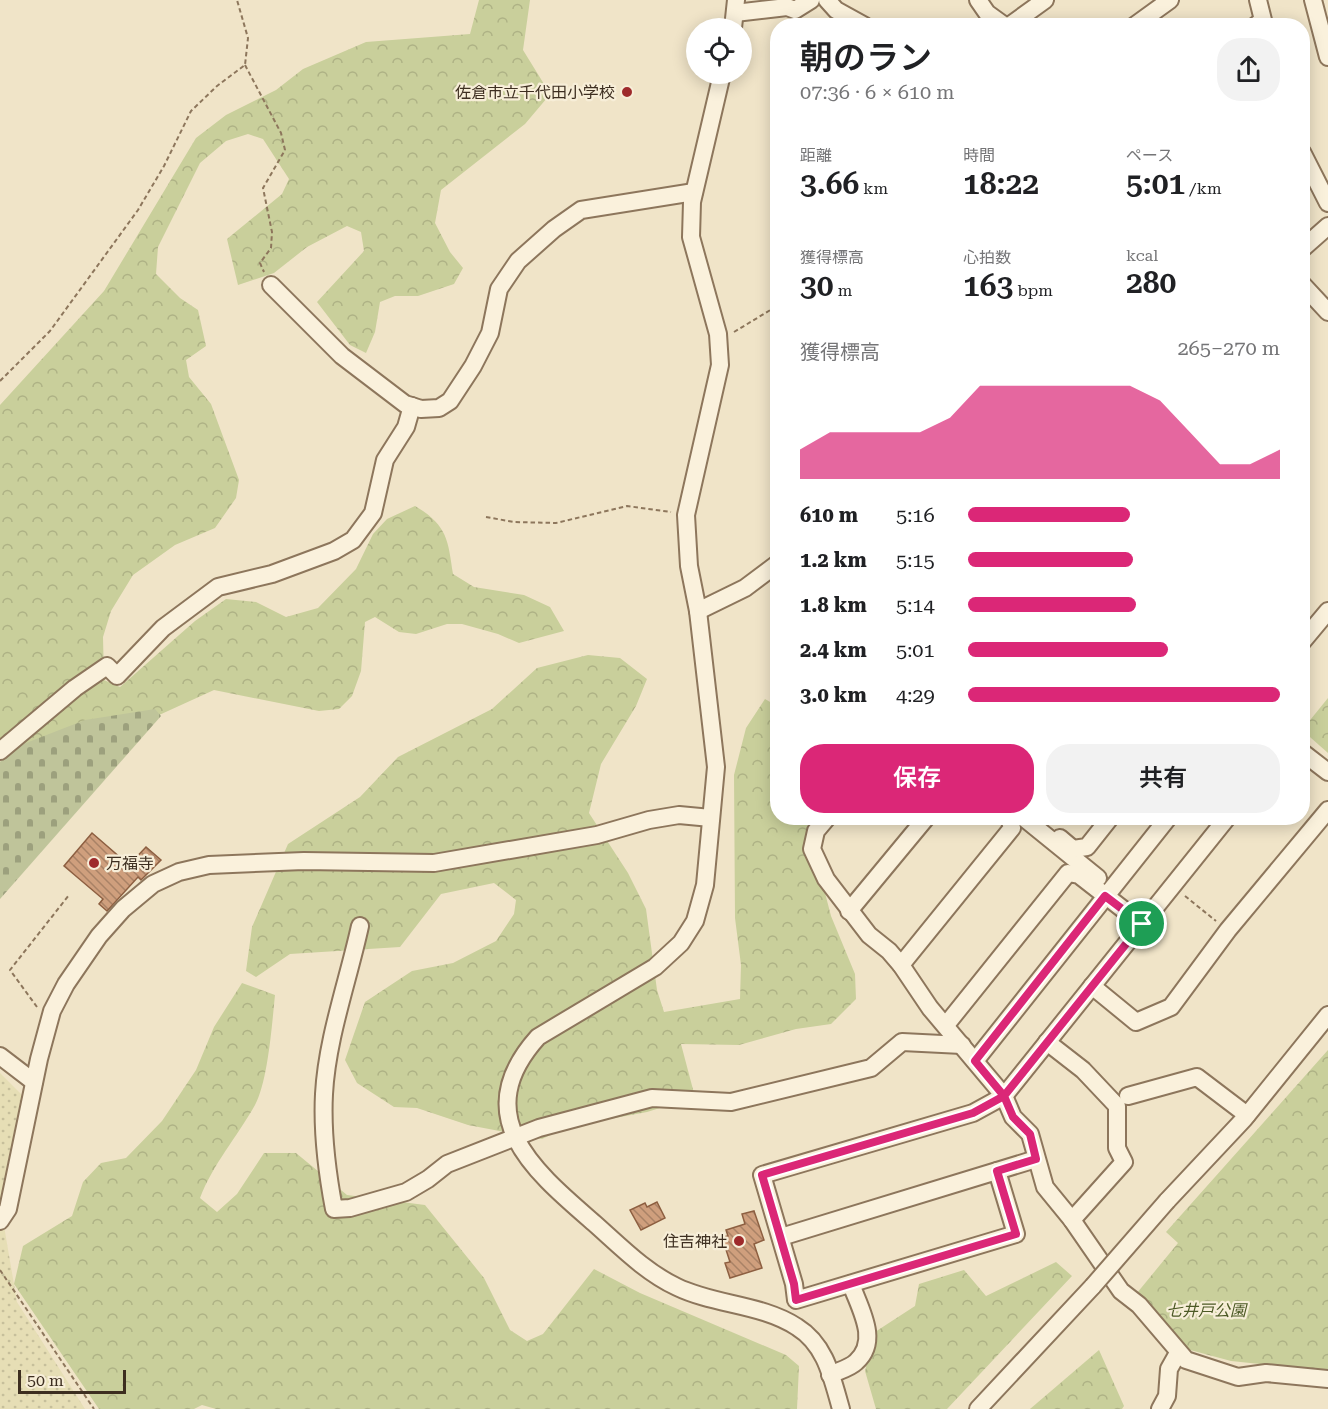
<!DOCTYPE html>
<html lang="ja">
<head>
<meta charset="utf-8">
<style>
	:root { --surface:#fff; --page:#f2f2f2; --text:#202124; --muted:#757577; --accent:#db2777 }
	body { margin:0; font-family:"Roboto Serif","Noto Sans JP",serif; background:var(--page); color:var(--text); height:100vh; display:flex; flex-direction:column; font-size:22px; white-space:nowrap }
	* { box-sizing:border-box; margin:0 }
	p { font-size:20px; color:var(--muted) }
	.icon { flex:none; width:33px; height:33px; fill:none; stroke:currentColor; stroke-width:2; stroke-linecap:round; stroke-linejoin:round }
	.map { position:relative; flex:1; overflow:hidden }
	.panel { position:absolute; left:770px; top:18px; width:540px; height:807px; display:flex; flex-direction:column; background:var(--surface); border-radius:24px; box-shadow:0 3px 15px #0003 }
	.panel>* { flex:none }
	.fabs { position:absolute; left:686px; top:18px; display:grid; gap:12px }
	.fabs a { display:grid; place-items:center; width:66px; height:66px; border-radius:50%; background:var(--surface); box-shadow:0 3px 15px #0003; font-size:30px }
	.scale { position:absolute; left:18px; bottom:15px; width:108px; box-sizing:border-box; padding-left:6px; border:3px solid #3d2e20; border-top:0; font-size:16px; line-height:21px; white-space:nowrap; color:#3d2e20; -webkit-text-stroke:4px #f7eed8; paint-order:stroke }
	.pin { position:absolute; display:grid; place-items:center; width:51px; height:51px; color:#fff; margin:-26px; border:3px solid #fff; border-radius:50%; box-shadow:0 2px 6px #0007 }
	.round { display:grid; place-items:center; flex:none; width:63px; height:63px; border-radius:24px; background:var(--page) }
	.headline { display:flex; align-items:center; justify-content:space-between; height:102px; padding:0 30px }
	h1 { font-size:33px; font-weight:600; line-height:45px }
	.metrics { display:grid; grid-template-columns:repeat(3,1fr); gap:9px; height:102px; padding:6px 30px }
	.metrics div { display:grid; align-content:center }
	.metrics b { font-size:30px; font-weight:600 }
	.metrics small { font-size:16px; font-weight:400 }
	.metrics p { font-size:16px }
	.chart { height:168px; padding:12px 30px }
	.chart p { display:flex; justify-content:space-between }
	.chart svg { width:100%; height:108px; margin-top:6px; fill:var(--accent); opacity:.7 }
	.action { display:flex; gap:12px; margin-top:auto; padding:12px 30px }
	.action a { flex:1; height:69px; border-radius:24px; background:var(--accent); color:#fff; font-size:24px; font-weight:600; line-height:69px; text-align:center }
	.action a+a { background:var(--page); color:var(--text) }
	ul { padding:0 30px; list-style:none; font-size:20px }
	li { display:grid; grid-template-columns:96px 72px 1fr; align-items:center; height:45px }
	li i { height:15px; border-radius:8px; background:var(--accent) }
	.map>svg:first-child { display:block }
	.farmland { fill:url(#farmland-dots) }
	.forest { fill:url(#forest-crowns) }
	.cemetery { fill:url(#cemetery-stones) }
	.building { fill:url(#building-back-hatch); stroke:#8d5f41; stroke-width:1.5 }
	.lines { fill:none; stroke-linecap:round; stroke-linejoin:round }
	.minor-casing { stroke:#8d765c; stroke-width:20 }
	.path { stroke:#8d765c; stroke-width:2; stroke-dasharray:4.5 3; stroke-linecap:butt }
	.minor { stroke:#faf1dc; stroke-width:16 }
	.minor-bridge-casing { stroke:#8d765c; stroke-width:20; stroke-linecap:butt }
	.minor-bridge { stroke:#faf1dc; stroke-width:16 }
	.route-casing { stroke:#fff; stroke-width:12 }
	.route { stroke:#db2777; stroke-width:8 }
	.poi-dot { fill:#9e2a2b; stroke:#f7eed8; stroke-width:2 }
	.labels { text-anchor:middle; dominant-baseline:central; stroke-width:4.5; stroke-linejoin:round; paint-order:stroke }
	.poi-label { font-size:16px; fill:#3d2e20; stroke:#f7eed8; text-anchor:end }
	.park-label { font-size:16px; font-style:italic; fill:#4d5a26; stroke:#f7eed8 }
</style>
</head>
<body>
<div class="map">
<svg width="1328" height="1409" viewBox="0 0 1328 1409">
	<defs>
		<pattern id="farmland-dots" width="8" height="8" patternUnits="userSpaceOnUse" patternTransform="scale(1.5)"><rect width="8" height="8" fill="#e6deb5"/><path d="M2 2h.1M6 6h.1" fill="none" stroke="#c6bf9b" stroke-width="1.8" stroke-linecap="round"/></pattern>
		<pattern id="forest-crowns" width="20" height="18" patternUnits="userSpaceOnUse" patternTransform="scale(1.5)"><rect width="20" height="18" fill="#c9cf9b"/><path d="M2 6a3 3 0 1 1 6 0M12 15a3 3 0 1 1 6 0" fill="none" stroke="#aeb285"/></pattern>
		<pattern id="cemetery-stones" width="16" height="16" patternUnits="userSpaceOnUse" patternTransform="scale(1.5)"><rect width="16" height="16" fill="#bfc49a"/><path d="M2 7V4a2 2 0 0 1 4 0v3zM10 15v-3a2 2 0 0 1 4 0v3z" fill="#9ca07d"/></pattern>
		<pattern id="building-back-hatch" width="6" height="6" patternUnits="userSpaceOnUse" patternTransform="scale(1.5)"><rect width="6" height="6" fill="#cf9f7d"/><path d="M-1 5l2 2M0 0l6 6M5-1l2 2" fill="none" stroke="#a98266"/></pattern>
	</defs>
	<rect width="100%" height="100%" fill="#f0e4c8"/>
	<polygon class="farmland" points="0,1073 28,1101 3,1220 17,1302 85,1409 0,1409"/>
	<g class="forest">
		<path d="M479,0H530L523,50L544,84L547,98L525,124L441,190L435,223L450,252L463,268L454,284L418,296H395L380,302L375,332L366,353L350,345L317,302L364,251L361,232L347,226L307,247L274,273L238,285L227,239L282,194L289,179L263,139L248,134L226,141L200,163L158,247L156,274L180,298L198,310L206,346L186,360L189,377L211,404L239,480L236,498L215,528L175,545L133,575L111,611L103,637L104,680L120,687L195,621L226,599L256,602L286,617L318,608L356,569L373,534L387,519L415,506C447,525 448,539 453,574L474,587L524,595L550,607L564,631L519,643L498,634L462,624H447L416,634L399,632L375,617L365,622L361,671L352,696L339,709L319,711L214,690L146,721L0,755V405L104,291L196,138L226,115L276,90L303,69L366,42L470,34Z"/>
		<polygon points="588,655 620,658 647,679 636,706 601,764 589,813 628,873 646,909 657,990 664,1012 740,999 741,965 735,918 734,775 746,728 765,699 777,706 777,818 821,818 817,862 831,916 855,974 856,999 831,1024 796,1029 739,1045 681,1044 695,1097 647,1112 567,1127 542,1139 468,1125 417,1108 394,1107 357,1083 345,1060 365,1002 412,971 453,963 496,941 514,914 516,900 494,883 441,894 400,947 290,954 256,977 246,971 252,927 288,844 360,797 398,757 492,709 537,668"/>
		<polygon points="1328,698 1328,753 1302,730"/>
		<path d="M242,983L275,995C272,1024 268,1081 255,1105C237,1137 213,1164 200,1198L217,1212L237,1194L264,1153H296L347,1195L425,1205L484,1278L510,1330L527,1341L543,1334L594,1269L640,1293L786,1355L799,1366L797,1409H216L202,1405L194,1409H99L14,1284L23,1246L72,1216L83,1182L101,1163L126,1158L162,1121L196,1070L214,1027Z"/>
		<polygon points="1328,1050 1328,1371 1231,1361 1179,1347 1137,1293 1178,1243 1166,1232"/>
		<polygon points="1056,1262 1072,1276 947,1409 876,1409 865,1371 875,1332 915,1306 919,1284 964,1270 986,1296"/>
		<polygon points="1099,1350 1124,1406 1122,1409 1030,1409"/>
	</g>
	<polygon class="cemetery" points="155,709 161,716 0,899 0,762 8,750 85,720"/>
	<g class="building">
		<polygon points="92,833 129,865 146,847 161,860 141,880 138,877 107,911 99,904 103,899 64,866"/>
		<polygon points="657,1202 665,1218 641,1230 630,1210 645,1203 647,1207"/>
		<polygon points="754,1211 764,1240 754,1244 762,1268 730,1278 725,1263 730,1262 722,1237 728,1236 726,1230 745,1224 742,1214"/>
	</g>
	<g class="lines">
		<defs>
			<g id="minor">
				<polyline points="827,0 836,10 865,26"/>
				<polyline points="978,0 987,13 1005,26"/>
				<polyline points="1313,0 1328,57"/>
				<polyline points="735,13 787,7 795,10 811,0"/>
				<polyline points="1009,26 1045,0"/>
				<polyline points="1134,26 1170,0"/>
				<polyline points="1255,26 1263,20 1258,0"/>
				<polyline points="733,28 736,0"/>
				<path d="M722,74L692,202L691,237L718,334L720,365L686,515L689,566L698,611L716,767L705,885L695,921L681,943L655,967L538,1037C467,1116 534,1171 594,1223C620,1246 645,1272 677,1287C714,1305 762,1304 797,1327C826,1345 832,1378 841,1409"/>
				<polyline points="1302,152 1328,203"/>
				<polyline points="1302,249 1328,226"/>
				<polyline points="1302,284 1328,312"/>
				<polyline points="271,285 342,356 405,404 421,409 439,408 450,401 473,366 490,333 499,289 518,261 554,229 581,210 694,192"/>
				<polyline points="698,611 745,588 777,564"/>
				<polyline points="1302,642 1328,611"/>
				<polyline points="0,751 75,688 107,666 117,676 163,628 218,587 272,574 334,551 353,540 373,513 385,460 406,427 412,406"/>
				<polyline points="1302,752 1328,772"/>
				<polyline points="827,818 816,831 812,849 826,879 869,935 889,951 901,965 930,1008 1004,1096 1013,1117 1030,1134 1045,1187 1072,1220 1121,1291 1139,1305 1186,1360 1238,1377 1266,1373 1328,1379"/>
				<polyline points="1024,818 1098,878"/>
				<polyline points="1060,838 1073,849 1087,847 1110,818"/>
				<polyline points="849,911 926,818"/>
				<path d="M360,926C348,981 327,1038 324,1094C322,1132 327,1172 334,1209L350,1208L406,1192L428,1179L447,1164L539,1128L652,1098L731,1102L871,1068L902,1042L962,1045"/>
				<polyline points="901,965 1012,828 1009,818"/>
				<polyline points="1092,986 1136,1022 1171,1007 1228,930 1328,810"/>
				<polyline points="946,1025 1068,873 1079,875 1142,924"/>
				<polyline points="1047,1042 1083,1070 1117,1106 1117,1148 1124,1162 1072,1220"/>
				<polyline points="0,1056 34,1082"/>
				<polyline points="975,1061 1168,818"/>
				<polyline points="1128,1096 1197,1077 1247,1115"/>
				<polyline points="997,1171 1016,1234 796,1300 794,1284 762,1175 973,1113 1004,1096 1227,818"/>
				<polyline points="1167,1201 1244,1119 1328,1015"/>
				<polyline points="0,1221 8,1209 39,1059 52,1011 66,984 99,936 123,909 153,884 179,872 209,865 304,861 434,863 597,835 649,820 679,815 711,818"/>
				<polyline points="781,1237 1036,1159"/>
				<path d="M830,1375C838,1371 850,1368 856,1362C880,1341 860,1309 851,1284"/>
				<polyline points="978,1409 1093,1286"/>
				<polyline points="1160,1409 1167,1396 1169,1369 1178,1353"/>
			</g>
		</defs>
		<use href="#minor" class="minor-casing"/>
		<g class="path">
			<polyline points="245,65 281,133 285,150 263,188 272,232 271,248 260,263 264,272"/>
			<polyline points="734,332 777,306"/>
			<polyline points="0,381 50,331 138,210 164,166 191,111 217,86 245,65 248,38 237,0"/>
			<polyline points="486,517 514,522 556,523 627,506 671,512"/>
			<polyline points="1185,896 1216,921"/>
			<polyline points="37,1007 10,970 69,895"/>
			<polyline points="0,1270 94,1409"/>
		</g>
		<use href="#minor" class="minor"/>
		<defs>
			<polyline id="minor-bridge" points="1093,1286 1167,1201"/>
		</defs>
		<use href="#minor-bridge" class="minor-bridge-casing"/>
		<use href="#minor-bridge" class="minor-bridge"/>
	</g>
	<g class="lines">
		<defs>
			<polyline id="route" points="1142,924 1105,896 975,1061 1004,1096 1013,1117 1030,1134 1036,1159 997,1171 1016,1234 796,1300 794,1284 762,1175 973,1113 1004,1096 1142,924"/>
		</defs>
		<use href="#route" class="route-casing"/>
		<use href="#route" class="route"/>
	</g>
	<g class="poi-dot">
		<circle cx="627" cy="92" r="6"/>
		<circle cx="94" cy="863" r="6"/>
		<circle cx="739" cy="1241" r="6"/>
	</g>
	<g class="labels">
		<g class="poi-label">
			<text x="615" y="92">佐倉市立千代田小学校</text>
			<text x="106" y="863" text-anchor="start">万福寺</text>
			<text x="727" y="1241">住吉神社</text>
		</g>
		<g class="park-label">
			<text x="1206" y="1310">七井戸公園</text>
		</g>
	</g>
</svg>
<div class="fabs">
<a><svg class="icon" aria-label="locate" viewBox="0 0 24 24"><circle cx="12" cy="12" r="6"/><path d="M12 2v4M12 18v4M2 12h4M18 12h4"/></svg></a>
</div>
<div class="scale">50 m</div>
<div class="pin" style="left:1142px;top:924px;background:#1e9e55"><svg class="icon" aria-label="arrive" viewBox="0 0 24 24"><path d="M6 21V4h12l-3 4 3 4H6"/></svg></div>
<section class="panel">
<div class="headline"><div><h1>朝のラン</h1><p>07:36 · 6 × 610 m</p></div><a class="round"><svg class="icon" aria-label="share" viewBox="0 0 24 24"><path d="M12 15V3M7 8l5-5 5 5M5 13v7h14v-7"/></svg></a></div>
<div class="metrics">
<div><p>距離</p><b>3.66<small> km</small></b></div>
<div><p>時間</p><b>18:22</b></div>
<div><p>ペース</p><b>5:01<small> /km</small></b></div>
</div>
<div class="metrics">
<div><p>獲得標高</p><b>30<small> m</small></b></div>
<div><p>心拍数</p><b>163<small> bpm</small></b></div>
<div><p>kcal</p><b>280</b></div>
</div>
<div class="chart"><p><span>獲得標高</span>265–270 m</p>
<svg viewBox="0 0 160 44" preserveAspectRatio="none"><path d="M0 44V32L10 25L20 25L30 25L40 25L50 19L60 6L70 6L80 6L90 6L100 6L110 6L120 12L130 25L140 38L150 38L160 32V44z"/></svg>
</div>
<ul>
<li><b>610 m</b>5:16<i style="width:52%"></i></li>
<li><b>1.2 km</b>5:15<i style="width:53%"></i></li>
<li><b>1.8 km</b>5:14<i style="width:54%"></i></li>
<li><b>2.4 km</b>5:01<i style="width:64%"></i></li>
<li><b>3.0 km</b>4:29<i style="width:100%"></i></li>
</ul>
<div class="action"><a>保存</a><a>共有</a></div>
</section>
</div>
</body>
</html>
